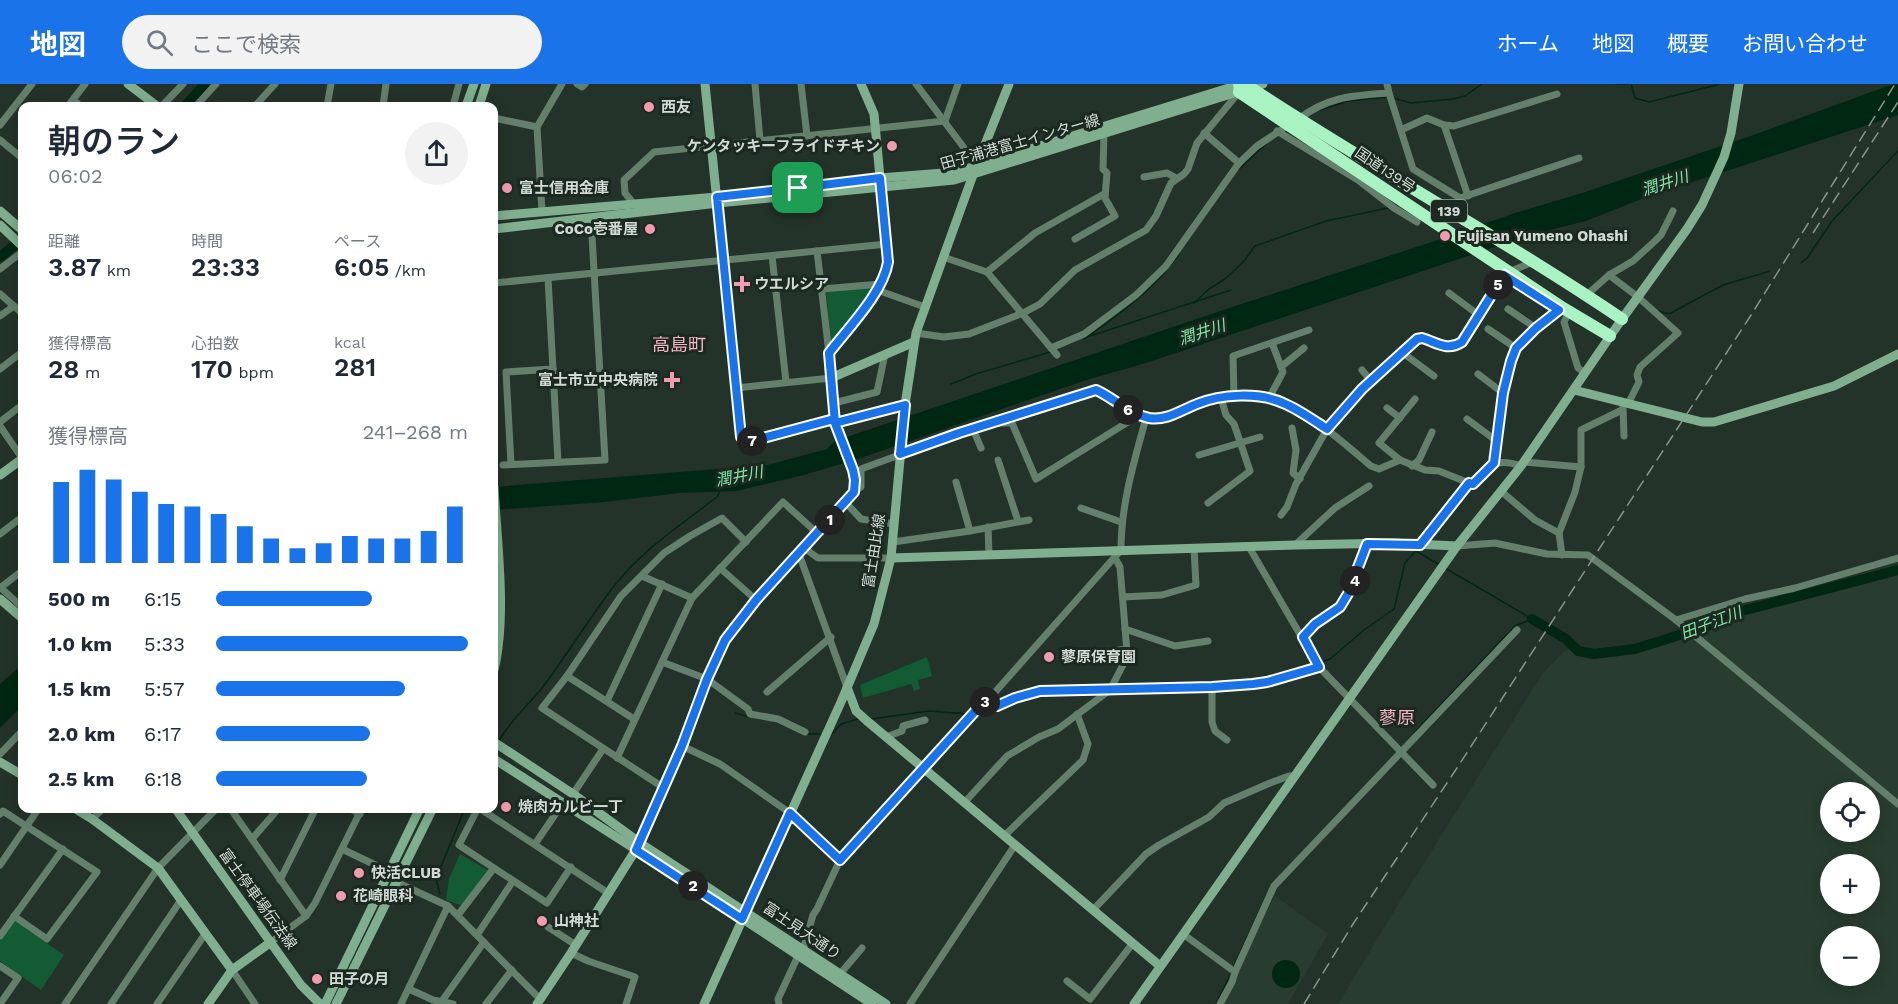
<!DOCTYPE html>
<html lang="ja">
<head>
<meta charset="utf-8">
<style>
	:root { --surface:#fff; --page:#f2f2f3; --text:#1f2937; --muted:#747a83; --accent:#1a73e8 }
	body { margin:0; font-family:"Work Sans","Noto Sans JP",sans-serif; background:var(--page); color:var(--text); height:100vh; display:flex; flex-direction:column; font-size:22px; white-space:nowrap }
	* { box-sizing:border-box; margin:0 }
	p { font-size:20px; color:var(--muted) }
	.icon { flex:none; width:33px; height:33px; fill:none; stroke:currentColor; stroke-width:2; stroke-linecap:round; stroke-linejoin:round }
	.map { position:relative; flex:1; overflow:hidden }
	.side { position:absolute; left:18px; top:18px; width:480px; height:711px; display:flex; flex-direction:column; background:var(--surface); border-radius:12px; box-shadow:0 3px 15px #0003 }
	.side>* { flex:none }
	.tools { position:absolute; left:1820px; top:698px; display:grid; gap:12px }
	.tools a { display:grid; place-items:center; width:60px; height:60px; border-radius:50%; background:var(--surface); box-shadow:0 3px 15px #0003; font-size:30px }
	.pin { position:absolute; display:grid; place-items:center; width:51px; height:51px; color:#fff; margin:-26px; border-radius:12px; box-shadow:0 3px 9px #0006 }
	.km { position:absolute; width:30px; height:30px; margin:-15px; border-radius:50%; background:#222; color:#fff; font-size:16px; line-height:30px; text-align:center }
	.round { display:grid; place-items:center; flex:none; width:63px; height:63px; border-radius:32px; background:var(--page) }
	.headline { display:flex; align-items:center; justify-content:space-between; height:102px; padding:0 30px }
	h1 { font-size:33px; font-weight:600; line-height:45px }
	.figures { display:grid; grid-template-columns:repeat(3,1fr); gap:9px; height:102px; padding:6px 30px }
	.figures div { display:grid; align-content:center }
	.figures b { font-size:26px; font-weight:600 }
	.figures small { font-size:16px; font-weight:400 }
	.figures p { font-size:16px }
	.chart { height:168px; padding:12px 30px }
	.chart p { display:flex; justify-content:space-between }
	.chart svg { width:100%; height:108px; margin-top:6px; stroke:var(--accent); stroke-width:6 }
	ul { padding:0 30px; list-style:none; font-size:20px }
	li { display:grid; grid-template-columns:96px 72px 1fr; align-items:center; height:45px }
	li i { height:15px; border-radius:8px; background:var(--accent) }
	header { display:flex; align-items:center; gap:36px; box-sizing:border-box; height:84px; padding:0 30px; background:var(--accent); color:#fff }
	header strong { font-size:28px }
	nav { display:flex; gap:33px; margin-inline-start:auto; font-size:21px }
	.search { width:420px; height:54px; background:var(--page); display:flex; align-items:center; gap:15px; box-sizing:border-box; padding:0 21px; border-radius:33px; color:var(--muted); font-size:22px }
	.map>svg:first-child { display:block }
	.built { fill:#283d2f; fill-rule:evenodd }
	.green { fill:#125b35 }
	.water { fill:#002712 }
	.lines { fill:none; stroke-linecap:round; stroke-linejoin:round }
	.stream { stroke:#002712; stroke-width:1.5 }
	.river { stroke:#002712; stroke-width:10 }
	.street { stroke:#64806d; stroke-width:7 }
	.secondary { stroke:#80af8f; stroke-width:9 }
	.highway { stroke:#a9f2c2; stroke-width:12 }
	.rail { stroke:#89948c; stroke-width:1.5; stroke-dasharray:12 6; stroke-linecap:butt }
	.route-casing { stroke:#fff; stroke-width:12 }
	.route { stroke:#1a73e8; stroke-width:8 }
	.poi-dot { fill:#f29aae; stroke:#1b2920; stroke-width:2 }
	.labels { text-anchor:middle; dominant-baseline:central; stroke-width:6; stroke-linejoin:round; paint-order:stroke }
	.shield { fill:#1b2920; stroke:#9aa59e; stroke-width:1.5 }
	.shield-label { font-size:14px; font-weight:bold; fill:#d1dad4 }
	.poi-label { font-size:15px; font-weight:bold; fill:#d1dad4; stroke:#1b2920; text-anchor:start }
	.street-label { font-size:15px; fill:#d1dad4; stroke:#1b2920 }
	.water-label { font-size:16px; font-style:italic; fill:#81e5a6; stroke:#1b2920 }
	.quarter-label { font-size:18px; fill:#f6b3c1; stroke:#1b2920 }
</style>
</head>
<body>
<header>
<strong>地図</strong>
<div class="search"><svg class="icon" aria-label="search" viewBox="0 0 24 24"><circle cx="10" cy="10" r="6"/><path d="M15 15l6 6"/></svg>ここで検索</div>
<nav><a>ホーム</a><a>地図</a><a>概要</a><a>お問い合わせ</a></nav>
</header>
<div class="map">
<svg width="1898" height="920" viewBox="0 0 1898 920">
	<rect width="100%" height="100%" fill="#243329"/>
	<g class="built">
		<path d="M1898,489V920H1338L1396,824L1543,589L1566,566L1601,568L1650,563L1692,543L1788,516ZM1830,708H1869V747H1830ZM1830,780H1869V819H1830ZM1830,852H1869V891H1830Z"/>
		<polygon points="1275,812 1328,850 1288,920 1219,920"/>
	</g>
	<g class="green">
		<polygon points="870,204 871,208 836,256 831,255 826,207"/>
		<polygon points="927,573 932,592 918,596 920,605 914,607 911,600 863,614 860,601"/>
		<polygon points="460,770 489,787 463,822 446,816 449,795"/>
		<polygon points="14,836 64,871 41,906 0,877 0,857"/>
	</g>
	<g class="water">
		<polygon points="1893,0 1898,0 1898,31 1644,114 1586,137 1534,150 1146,279 1083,297 861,374 804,391 736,407 679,409 604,418 494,426 494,403 767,381 827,365 835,357 1226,225 1444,154 1515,129 1582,109 1742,55"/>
		<polygon points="22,581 22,622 0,644 0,600"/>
		<circle cx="1286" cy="890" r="14"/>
	</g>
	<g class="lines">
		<g class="stream">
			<polyline points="1616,0 1628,0"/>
			<polyline points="1631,0 1635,14 1649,18 1720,0"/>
			<polyline points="1393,14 1411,19 1453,15 1465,12 1482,0"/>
			<polyline points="1320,26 1348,17 1388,13"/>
			<polyline points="1239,85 1266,60"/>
			<polyline points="1801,179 1807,174 1832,137 1898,67"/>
			<polyline points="1194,219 1209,205 1225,195 1244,177 1255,162 1326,137 1388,124"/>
			<polyline points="1659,227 1669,230 1723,201 1770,187"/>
			<polyline points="1084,254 1231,206"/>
			<path d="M1084,255C1119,231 1154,206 1179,170"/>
			<polyline points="951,300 976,290 1050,268"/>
			<polyline points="1445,484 1532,535"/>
			<polyline points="1321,578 1330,575 1364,546 1394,525 1405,479 1416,467 1438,480"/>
			<polyline points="1263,595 1313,580"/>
			<polyline points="1116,601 1235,598"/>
			<polyline points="996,617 1042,602 1109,601"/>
			<polyline points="735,629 749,633"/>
			<polyline points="978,629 992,619"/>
			<polyline points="871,635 929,627 968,630"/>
			<polyline points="1414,649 1515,542 1532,535"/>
			<polyline points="807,650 820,650"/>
			<polyline points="832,650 841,640 858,635"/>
			<path d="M499,657C510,636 531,619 545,600C569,568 590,533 614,502C643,465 681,441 718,412L720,406"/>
			<polyline points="440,810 436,795 465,724"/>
			<polyline points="1233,884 1266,812"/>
			<polyline points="1216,920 1231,889"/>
		</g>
		<g class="river">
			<polyline points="185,22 205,0"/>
			<polyline points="0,173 22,155"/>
			<polyline points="1532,535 1566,555 1578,567 1594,570 1635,565 1702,544 1738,528 1898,486"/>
		</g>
		<g class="street">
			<polyline points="577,0 582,3 585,0"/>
			<polyline points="755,0 760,56"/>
			<polyline points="801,0 807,52"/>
			<polyline points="916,0 977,81"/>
			<polyline points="1389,9 1413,85 1460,114 1579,74"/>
			<polyline points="73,16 81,22"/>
			<polyline points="68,22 85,0"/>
			<polyline points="162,22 183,0"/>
			<polyline points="196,22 216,0"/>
			<polyline points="255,22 275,0"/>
			<polyline points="327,22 331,0"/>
			<polyline points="383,22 386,0"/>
			<polyline points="453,22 459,0"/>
			<polyline points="494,34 537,43"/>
			<path d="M1298,35C1330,12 1351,12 1389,9L1387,0"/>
			<polyline points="945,37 958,0"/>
			<polyline points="0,41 32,0"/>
			<polyline points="1444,41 1468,112"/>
			<polyline points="1401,46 1427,34 1444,41 1454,42 1557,10"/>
			<polyline points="1277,47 1358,96 1394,124 1417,138"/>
			<polyline points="1204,49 1239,79"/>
			<polyline points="0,56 22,74"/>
			<polyline points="1144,93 1167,89 1176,94"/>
			<polyline points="633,119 625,109 624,96 654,68 945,37"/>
			<polyline points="542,127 537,43 562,0"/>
			<polyline points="22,138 22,137"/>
			<polyline points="1075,155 1115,132 1105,114 1107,89 1103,85 1104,49"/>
			<polyline points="817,167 829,269"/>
			<polyline points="772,172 786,298"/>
			<polyline points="943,173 987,188 1057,271"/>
			<polyline points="0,185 22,168"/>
			<polyline points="987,188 1035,149 1104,110"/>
			<polyline points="1509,188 1535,177"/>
			<polyline points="1609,191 1638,213 1678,249 1640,283 1637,291 1639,298 1628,320"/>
			<polyline points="548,194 558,378"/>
			<polyline points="494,199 887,160"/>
			<polyline points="822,205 881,200"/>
			<polyline points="877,206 925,223"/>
			<polyline points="1590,208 1609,191 1633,177 1655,157 1661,151 1673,127"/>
			<polyline points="1449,209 1480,232"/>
			<polyline points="0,210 22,229"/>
			<polyline points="1508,225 1536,244"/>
			<polyline points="0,232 14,222"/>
			<polyline points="1567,232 1564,238 1578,284 1585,289"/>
			<polyline points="1488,245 1516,264"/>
			<polyline points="916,249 944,253 969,250 1023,229 1040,220 1075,186 1146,146 1156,132 1171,99 1184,90 1188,85 1197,59 1239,8"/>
			<polyline points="1051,264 1084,250 1136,211 1166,182 1239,79 1257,62 1290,40"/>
			<polyline points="1403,269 1434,292"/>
			<polyline points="1281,283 1304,264"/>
			<polyline points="0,285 22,268"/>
			<polyline points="1362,286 1371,297"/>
			<polyline points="1478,290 1503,309"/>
			<polyline points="736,304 831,294"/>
			<polyline points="1234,313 1233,272 1309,246"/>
			<polyline points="1269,314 1283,288 1272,259"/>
			<polyline points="1415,315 1379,359 1400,376 1425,386 1439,387 1469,399"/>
			<polyline points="834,319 877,308 885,270"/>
			<polyline points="1387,324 1400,334"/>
			<polyline points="1623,324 1624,352"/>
			<polyline points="1467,335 1498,358"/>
			<polyline points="0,338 22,321"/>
			<polyline points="835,339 905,321"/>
			<polyline points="998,339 1012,339 1036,395 1128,338 1136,330"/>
			<polyline points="0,342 22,374"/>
			<polyline points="1292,344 1296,366 1293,389 1300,395"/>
			<polyline points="973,345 981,364"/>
			<polyline points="1199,371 1260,353"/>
			<polyline points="998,376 1018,437"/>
			<polyline points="1524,378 1581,383"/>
			<path d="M1494,379C1500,347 1499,290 1517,264C1527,249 1544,237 1559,226"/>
			<polyline points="511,380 506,288 553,285"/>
			<polyline points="503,381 605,376 591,135"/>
			<polyline points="1412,382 1419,376 1432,348"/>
			<polyline points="956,398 970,447"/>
			<path d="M854,408L861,403V385L959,349L1096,306C1114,314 1129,330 1148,334C1171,339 1188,320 1209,315C1281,300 1321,340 1371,382L1379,385L1400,376"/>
			<polyline points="1502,408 1535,436 1559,449"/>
			<polyline points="846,419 861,435 894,440"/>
			<polyline points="1208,419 1250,387 1234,340 1226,331 1221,314"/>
			<polyline points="1081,424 1121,438"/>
			<path d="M1281,431L1287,423L1296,400L1327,345L1362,305L1417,255L1422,254C1437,258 1447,268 1462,258L1504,191L1510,195"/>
			<polyline points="988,443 989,470"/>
			<polyline points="0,450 22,433"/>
			<polyline points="893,458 970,447 1029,436"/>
			<polyline points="1295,461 1335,424 1369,402"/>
			<path d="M1420,461L1469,399L1473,400C1491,382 1495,373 1521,382"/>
			<polyline points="1457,462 1495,459 1547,470 1588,471 1676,536 1898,720"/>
			<polyline points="1249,463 1319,583 1433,701"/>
			<polyline points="804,464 818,474 891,474"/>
			<polyline points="799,470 847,603"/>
			<polyline points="1562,471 1559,449 1575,408 1581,383 1581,346 1622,326"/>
			<polyline points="720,484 756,516"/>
			<polyline points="642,492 692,514"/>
			<polyline points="0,504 22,487"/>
			<polyline points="1,504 22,523"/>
			<polyline points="1123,513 1162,511 1196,501 1194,464"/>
			<polyline points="1676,536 1745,515 1795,504 1898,474"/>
			<polyline points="1125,545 1175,562 1208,557"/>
			<polyline points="1303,553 1315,540 1340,523 1355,498 1357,486 1367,460"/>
			<polyline points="1076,572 1127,565"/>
			<polyline points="662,578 707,595 748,625 750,630 778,635 805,648"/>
			<polyline points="567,592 634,635"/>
			<polyline points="1212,603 1267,598 1319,583"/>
			<polyline points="767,608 831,553"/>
			<polyline points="989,615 997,622 1040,607 1212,603 1212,638 1215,647 1227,656"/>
			<polyline points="607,617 662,500"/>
			<polyline points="886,653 902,647 903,642 925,636"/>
			<polyline points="682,662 720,680 790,729 840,776"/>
			<polyline points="0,670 22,647"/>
			<polyline points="617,674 692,514 783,418 817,449"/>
			<polyline points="664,704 542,624 567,592 621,512 664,469 690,452 722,434 746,458"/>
			<polyline points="573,710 603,665"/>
			<polyline points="964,719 1007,672 1039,653 1058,645 1110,606 1125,577 1127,568 1120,483 1115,474"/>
			<polyline points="230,724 306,832"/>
			<polyline points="349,724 360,730"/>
			<polyline points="478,724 459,761 547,819 571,783"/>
			<polyline points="479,724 608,809"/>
			<polyline points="0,730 3,727 97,788 47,855 14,832"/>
			<polyline points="92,735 104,724"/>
			<polyline points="1004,752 1083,676 1088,660 1077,630"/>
			<polyline points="252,755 279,724"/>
			<polyline points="535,760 563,719"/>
			<polyline points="342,765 390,788"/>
			<polyline points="0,781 39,724"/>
			<polyline points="280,796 316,724"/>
			<polyline points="396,798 448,822 540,915"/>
			<polyline points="1093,826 1146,770 1159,761 1209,733 1224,719 1270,699 1289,692 1295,692"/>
			<polyline points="458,831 494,784"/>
			<polyline points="548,843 576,861"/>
			<polyline points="1183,850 1235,888 1232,898 1220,920"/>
			<polyline points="477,851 513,797"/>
			<polyline points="0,852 63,765"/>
			<polyline points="271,858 306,832 315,819 362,724"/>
			<path d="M803,866L813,831L817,825L840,776L978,624L989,615L1121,466C1121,420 1134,378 1146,334"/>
			<polyline points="571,869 588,877 635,893 626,920"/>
			<polyline points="0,882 18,894 0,920"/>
			<polyline points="232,886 255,920"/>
			<polyline points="1235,888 1274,802 1517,546"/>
			<polyline points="840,890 862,864"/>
			<polyline points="1067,897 1090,915 1133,859"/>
			<polyline points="409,905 433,916 453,920"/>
			<polyline points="442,917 484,858"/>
			<polyline points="65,920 158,784 217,724"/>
			<polyline points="111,920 181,816"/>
			<polyline points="157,920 205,850"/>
			<polyline points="401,920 448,822"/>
			<polyline points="486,920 512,886"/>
			<polyline points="779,920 778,915 798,872"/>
			<polyline points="910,920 1015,761"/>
		</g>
		<g class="secondary">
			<polyline points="128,0 157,22"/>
			<polyline points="705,0 741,353 748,358 834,335"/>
			<polyline points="466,22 474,0"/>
			<polyline points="479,22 486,0"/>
			<polyline points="0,127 22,146"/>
			<polyline points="494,132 717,113 880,94 956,88 1242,0"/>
			<polyline points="0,141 22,162"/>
			<polyline points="494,145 718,119 954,96 1263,0"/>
			<polyline points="831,294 914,258"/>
			<polyline points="1574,306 1702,338 1714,338 1834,302 1898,270"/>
			<polyline points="0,391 22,375"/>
			<path d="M494,403C497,459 507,532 494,586"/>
			<polyline points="891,474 1295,461 1393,459 1457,462"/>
			<polyline points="0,515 22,534"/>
			<polyline points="847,603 856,627 867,637 1160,882"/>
			<polyline points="494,658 573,710 640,759 886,920"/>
			<polyline points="494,675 682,795 872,920"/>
			<polyline points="0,678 22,691"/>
			<polyline points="74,724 92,735 158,784 232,886"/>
			<polyline points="175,724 301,901 320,920"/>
			<polyline points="208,920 232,886 271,858"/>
			<polyline points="325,920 420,724"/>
			<polyline points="336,920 433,724"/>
			<path d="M537,920L571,869L640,759L682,662L707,595L725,556L756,516L854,408L855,396L853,386L835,339L829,269C848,244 883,209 888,178L874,30L861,0"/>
			<polyline points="704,920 841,618 874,540 891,474 905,321 916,249 973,91 1009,0"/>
			<polyline points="1134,920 1457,462 1521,382 1622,235 1687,145 1702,121 1724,73 1731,49 1739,0"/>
		</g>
		<g class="highway">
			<path d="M1239,0L1251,4C1372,84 1501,153 1622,235"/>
			<polyline points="1240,1 1239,8 1563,224 1610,252"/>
		</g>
		<g class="rail">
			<polyline points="1813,149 1898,18"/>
			<polyline points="1304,920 1353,840 1455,687 1753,228 1895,0"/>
		</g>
	</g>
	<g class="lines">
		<defs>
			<path id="route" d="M798,104L880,94L888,178C883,209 848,244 829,269L835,339L853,386L855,396L854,408L756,516L725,556L707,595L682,662L636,766L742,835L790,729L840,776L978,624L989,615L997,622L1015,614L1040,607L1212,603L1253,600L1267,598L1319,583L1303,553L1315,540L1340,523L1355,498L1357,486L1367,460L1420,461L1469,399L1473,400L1494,379L1503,309L1511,277L1516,264L1536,244L1559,226L1504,191L1462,258C1447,268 1436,258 1422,254L1417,255L1362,305L1327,345C1313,336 1298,325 1283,319C1259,308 1221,310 1197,320C1181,326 1167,337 1149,334C1129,330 1114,314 1096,306L959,349L900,370L905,321L835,339L834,335L748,358L741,353L717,113L798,104"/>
		</defs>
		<use href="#route" class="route-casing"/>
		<use href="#route" class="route"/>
	</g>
	<g class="poi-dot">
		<circle cx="649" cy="23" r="6"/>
		<circle cx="892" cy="62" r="6"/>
		<circle cx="507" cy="104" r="6"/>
		<circle cx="650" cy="145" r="6"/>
		<circle cx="1445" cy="152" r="6"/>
		<path d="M739 191h6v6h6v6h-6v6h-6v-6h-6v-6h6z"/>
		<path d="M669 287h6v6h6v6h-6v6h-6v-6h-6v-6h6z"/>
		<circle cx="1049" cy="573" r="6"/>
		<circle cx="506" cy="723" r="6"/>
		<circle cx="359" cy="789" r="6"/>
		<circle cx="341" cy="812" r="6"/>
		<circle cx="542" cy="837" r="6"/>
		<circle cx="317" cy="895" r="6"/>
	</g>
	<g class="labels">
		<rect class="shield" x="1431" y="116" width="36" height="22" rx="4.5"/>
		<g class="shield-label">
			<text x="1449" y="127">139</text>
		</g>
		<g class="poi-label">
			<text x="661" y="23">西友</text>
			<text x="880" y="62" text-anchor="end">ケンタッキーフライドチキン</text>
			<text x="519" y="104">富士信用金庫</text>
			<text x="638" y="145" text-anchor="end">CoCo壱番屋</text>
			<text x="1457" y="152">Fujisan Yumeno Ohashi</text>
			<text x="754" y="200">ウエルシア</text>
			<text x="658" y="296" text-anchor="end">富士市立中央病院</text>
			<text x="1061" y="573">蓼原保育園</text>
			<text x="518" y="723">焼肉カルビ一丁</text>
			<text x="371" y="789">快活CLUB</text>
			<text x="353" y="812">花崎眼科</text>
			<text x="554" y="837">山神社</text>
			<text x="329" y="895">田子の月</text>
		</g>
		<g class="street-label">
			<text transform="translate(1020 58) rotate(-16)">田子浦港富士インター線</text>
			<text transform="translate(1385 86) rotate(34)">国道139号</text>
			<text transform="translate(874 467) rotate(-81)">富士由比線</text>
			<text transform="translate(258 815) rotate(54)">富士停車場伝法線</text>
			<text transform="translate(802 847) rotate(34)">富士見大通り</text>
		</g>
		<g class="water-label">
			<text transform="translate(1665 99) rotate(-18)">潤井川</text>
			<text transform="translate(1202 248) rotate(-18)">潤井川</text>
			<text transform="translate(739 392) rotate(-11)">潤井川</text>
			<text transform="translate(1711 539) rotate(-21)">田子江川</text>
		</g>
		<g class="quarter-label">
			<text x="679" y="260">高島町</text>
			<text x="1397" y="633">蓼原</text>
		</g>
	</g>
</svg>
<div class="tools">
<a><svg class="icon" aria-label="locate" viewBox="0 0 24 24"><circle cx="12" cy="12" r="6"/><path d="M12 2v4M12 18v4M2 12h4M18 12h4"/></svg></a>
<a>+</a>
<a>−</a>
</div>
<div class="pin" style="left:798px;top:104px;background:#1e9e55"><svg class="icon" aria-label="arrive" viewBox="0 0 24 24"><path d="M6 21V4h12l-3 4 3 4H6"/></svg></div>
<b class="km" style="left:830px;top:436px">1</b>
<b class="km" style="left:693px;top:802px">2</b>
<b class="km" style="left:985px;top:618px">3</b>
<b class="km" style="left:1355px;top:497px">4</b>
<b class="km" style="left:1498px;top:201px">5</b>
<b class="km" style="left:1128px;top:326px">6</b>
<b class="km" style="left:752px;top:357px">7</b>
<section class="side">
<div class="headline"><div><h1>朝のラン</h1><p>06:02</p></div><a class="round"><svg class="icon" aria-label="share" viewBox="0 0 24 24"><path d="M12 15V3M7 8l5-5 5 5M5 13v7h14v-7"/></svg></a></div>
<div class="figures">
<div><p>距離</p><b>3.87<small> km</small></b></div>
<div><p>時間</p><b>23:33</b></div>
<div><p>ペース</p><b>6:05<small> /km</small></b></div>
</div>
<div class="figures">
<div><p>獲得標高</p><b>28<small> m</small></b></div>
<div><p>心拍数</p><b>170<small> bpm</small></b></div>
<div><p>kcal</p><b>281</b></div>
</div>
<div class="chart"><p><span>獲得標高</span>241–268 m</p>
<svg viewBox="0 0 160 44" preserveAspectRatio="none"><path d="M5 44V11M15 44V6M25 44V10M35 44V15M45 44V20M55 44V21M65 44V24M75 44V29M85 44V34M95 44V38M105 44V36M115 44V33M125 44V34M135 44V34M145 44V31M155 44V21"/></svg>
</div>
<ul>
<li><b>500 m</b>6:15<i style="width:62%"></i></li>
<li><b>1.0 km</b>5:33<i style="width:100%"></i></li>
<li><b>1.5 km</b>5:57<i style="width:75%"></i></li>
<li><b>2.0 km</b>6:17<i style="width:61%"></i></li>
<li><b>2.5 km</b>6:18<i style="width:60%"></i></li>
</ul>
</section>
</div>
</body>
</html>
